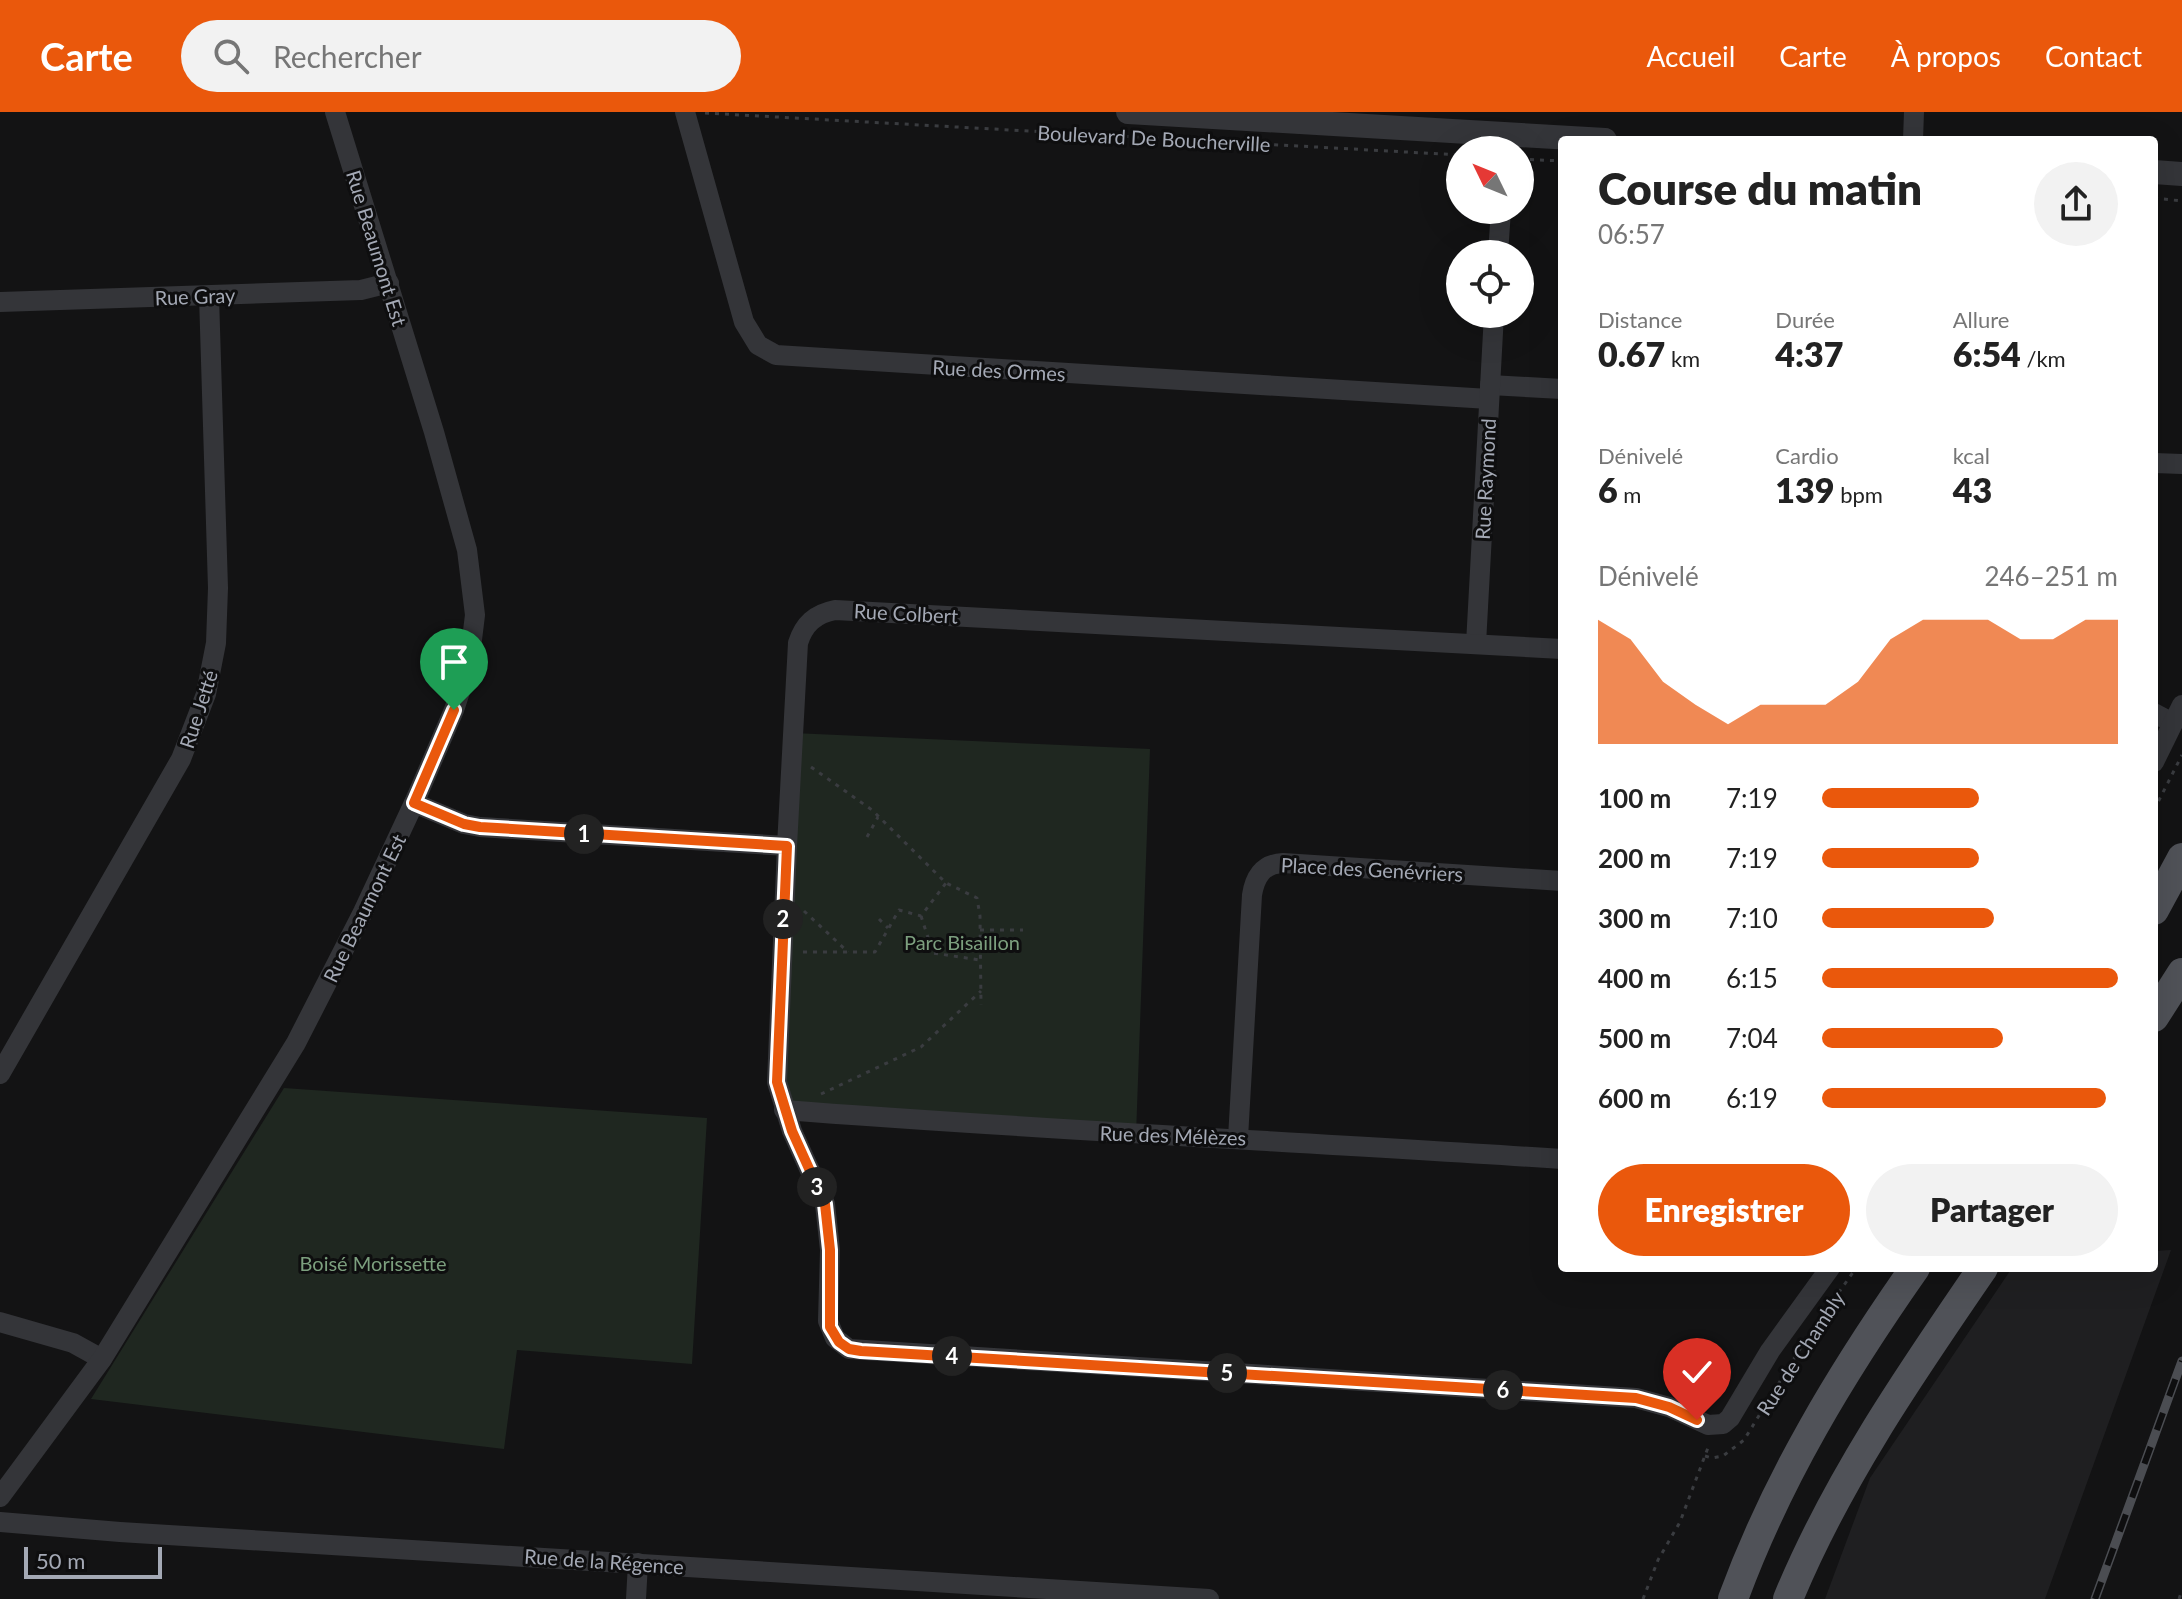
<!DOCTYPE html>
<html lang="fr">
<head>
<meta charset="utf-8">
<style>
	:root { --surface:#fff; --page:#f2f2f2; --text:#222; --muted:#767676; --accent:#ea580c }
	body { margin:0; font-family:Lato,sans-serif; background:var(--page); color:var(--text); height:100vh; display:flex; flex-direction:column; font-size:30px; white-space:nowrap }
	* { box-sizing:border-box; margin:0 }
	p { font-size:26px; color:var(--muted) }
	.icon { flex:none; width:44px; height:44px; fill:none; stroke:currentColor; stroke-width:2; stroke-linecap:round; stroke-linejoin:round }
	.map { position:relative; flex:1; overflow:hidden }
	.panel { position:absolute; left:1558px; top:24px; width:600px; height:1136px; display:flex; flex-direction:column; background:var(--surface); border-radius:8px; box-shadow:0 8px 32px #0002 }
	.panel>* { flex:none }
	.needle { width:52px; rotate:313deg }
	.controls { position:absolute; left:1446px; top:24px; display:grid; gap:16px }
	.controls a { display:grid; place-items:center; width:88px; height:88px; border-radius:50%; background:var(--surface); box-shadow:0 8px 32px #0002; font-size:40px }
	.scale { position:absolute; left:24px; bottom:20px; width:138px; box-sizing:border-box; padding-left:8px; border:4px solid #a4a9b5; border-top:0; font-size:22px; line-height:28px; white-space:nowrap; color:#a4a9b5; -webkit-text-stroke:6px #0e0e0f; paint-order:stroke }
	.pin { position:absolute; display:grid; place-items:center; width:68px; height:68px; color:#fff; margin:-82px -34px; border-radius:50% 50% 50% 0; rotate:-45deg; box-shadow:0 0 8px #0007 }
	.pin .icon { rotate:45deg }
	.km { position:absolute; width:40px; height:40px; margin:-20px; border-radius:50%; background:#222; color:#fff; font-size:22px; line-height:40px; text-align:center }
	.round { display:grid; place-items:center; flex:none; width:84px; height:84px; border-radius:42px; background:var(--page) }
	.head { display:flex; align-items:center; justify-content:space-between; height:136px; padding:0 40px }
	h1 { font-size:44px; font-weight:800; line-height:60px }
	.metrics { display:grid; grid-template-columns:repeat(3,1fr); gap:12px; height:136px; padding:8px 40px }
	.metrics div { display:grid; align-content:center }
	.metrics b { font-size:34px; font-weight:800 }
	.metrics small { font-size:22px; font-weight:400 }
	.metrics p { font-size:22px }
	.chart { height:224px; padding:16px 40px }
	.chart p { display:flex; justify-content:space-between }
	.chart svg { width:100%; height:144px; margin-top:8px; fill:var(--accent); opacity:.7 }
	.button { display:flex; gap:16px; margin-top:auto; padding:16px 40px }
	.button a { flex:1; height:92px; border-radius:48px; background:var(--accent); color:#fff; font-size:32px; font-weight:800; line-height:92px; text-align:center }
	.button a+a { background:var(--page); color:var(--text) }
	ul { padding:0 40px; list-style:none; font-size:26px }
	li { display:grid; grid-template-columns:128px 96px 1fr; align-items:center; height:60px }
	li i { height:20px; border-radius:10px; background:var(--accent) }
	header { display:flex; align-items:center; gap:48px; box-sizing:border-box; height:112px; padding:0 40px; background:var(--accent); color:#fff }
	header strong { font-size:38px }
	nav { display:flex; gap:44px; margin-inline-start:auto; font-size:28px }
	.search { width:560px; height:72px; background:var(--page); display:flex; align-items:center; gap:20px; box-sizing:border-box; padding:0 28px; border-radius:44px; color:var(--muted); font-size:30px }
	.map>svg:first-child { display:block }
	.built { fill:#1f1f21 }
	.green { fill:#1f2720 }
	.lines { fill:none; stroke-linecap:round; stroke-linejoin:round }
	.path { stroke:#3a3c40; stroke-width:3; stroke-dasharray:4 6; stroke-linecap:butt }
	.minor { stroke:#343539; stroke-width:20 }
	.tertiary { stroke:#343539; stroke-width:24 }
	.primary { stroke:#505258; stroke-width:30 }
	.rail-casing { stroke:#4b4d52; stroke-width:9 }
	.rail { stroke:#0e0e0f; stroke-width:6; stroke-dasharray:18; stroke-linecap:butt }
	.route-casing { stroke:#fff; stroke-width:16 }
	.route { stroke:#ea580c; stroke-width:10 }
	.labels { text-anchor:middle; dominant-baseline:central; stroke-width:6; stroke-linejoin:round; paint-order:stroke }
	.street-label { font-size:20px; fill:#a4a9b5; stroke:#0e0e0f }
	.park-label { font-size:20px; fill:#7c9f7e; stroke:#0e0e0f }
</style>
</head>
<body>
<header>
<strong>Carte</strong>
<div class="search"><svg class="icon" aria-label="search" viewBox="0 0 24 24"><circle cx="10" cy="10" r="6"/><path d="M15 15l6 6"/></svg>Rechercher</div>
<nav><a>Accueil</a><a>Carte</a><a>À propos</a><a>Contact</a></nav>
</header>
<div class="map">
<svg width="2182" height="1487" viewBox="0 0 2182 1487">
	<rect width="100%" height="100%" fill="#131314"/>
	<polygon class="built" points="2171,1138 2045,1487 1825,1487 1870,1366 2012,1156 2154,1156 2154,1139"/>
	<g class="green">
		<polygon points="793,621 1150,637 1136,1023 784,998"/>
		<polygon points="284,976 707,1006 692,1252 517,1238 504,1337 91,1287"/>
	</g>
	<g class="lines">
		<g class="path">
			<polyline points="705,1 1460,43"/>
			<polyline points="1520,47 1562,49"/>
			<polyline points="2154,86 2182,89"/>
			<polyline points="811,655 872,698 946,771 977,786 980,804 981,893"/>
			<polyline points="2154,698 2182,643"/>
			<polyline points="867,725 878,705"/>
			<polyline points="804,799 848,840"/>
			<polyline points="921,804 933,841 980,848"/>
			<polyline points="879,807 888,816"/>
			<polyline points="980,818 1023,818"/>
			<polyline points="803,840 875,840 899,798 921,804 946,771"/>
			<polyline points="821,982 921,935 981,879"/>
			<polyline points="1705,1344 1712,1346 1723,1344 1744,1328 1806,1227 1856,1156"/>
			<polyline points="1643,1487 1658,1448 1680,1410 1709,1333"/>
			<polyline points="2179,1487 2182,1478"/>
		</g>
		<g class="minor">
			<polyline points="685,0 744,210 758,233 776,243 1489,287"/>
			<polyline points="1913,28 1914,0"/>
			<polyline points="1498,142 1501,98"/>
			<polyline points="0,190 361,178 389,171"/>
			<polyline points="1490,273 1562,277"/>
			<polyline points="2154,351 2182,352"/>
			<polyline points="1476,532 1494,202"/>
			<polyline points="2154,601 2173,611"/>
			<polyline points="2154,650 2182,593"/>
			<path d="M414,691L464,712L480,715L787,734L798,531C804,512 815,502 835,498L1562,537"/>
			<polyline points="787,734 777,970 792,1019 825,1092 830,1138 828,1209 835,1226 849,1237 1636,1286 1669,1295 1708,1313 1723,1312 1730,1306 1770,1239 1830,1156"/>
			<polyline points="0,962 181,647 206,582 216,531 218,476 209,184"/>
			<path d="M784,998C1043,1018 1303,1030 1562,1047"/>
			<path d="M1238,1026L1252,783C1255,764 1263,752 1283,751L1562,769"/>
			<polyline points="0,1210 73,1231 102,1247"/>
			<polyline points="0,1385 102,1247 296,931 363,800 414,691 454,598 469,552 475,503 467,438 434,320 335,0"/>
			<polyline points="0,1410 120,1420 1209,1487"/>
			<polyline points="636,1487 638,1451"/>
		</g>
		<g class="tertiary">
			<polyline points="1128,0 1605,28"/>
			<polyline points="2154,60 2182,62"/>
		</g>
		<g class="primary">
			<polyline points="2154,798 2182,746"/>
			<polyline points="2154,905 2182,861"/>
			<path d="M1733,1487C1777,1367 1842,1260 1915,1156"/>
			<path d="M1788,1487C1837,1368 1911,1261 1983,1156"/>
		</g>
		<defs>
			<polyline id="rail" points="2095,1487 2182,1249"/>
		</defs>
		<use href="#rail" class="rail-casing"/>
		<use href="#rail" class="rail"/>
	</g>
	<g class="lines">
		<defs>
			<polyline id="route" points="454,598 414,691 464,712 480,715 787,734 777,970 792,1019 825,1092 830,1138 830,1215 839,1230 849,1237 861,1239 1636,1286 1669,1295 1697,1308"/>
		</defs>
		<use href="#route" class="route-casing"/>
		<use href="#route" class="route"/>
	</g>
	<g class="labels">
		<g class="street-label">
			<text transform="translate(1154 26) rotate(3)">Boulevard De Boucherville</text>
			<text transform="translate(377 136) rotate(73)">Rue Beaumont Est</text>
			<text transform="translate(195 184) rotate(-2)">Rue Gray</text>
			<text transform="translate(999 258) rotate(3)">Rue des Ormes</text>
			<text transform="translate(1485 367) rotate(-87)">Rue Raymond</text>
			<text transform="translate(906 501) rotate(3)">Rue Colbert</text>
			<text transform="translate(198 597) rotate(-72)">Rue Jetté</text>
			<text transform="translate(1372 757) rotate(3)">Place des Genévriers</text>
			<text transform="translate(364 796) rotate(-64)">Rue Beaumont Est</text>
			<text transform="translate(1173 1023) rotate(2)">Rue des Mélèzes</text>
			<text transform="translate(1800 1241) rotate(-57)">Rue de Chambly</text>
			<text transform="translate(604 1449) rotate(4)">Rue de la Régence</text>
		</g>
		<g class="park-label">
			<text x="962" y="830">Parc Bisaillon</text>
			<text x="373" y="1151">Boisé Morissette</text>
		</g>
	</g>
</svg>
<div class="controls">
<a><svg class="needle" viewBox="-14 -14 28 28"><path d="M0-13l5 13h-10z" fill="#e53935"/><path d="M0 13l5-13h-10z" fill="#767676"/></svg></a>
<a><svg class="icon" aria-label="locate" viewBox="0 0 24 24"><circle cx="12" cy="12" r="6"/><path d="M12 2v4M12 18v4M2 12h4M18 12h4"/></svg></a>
</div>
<div class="scale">50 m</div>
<div class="pin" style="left:454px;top:598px;background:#1e9e55"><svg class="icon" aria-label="arrive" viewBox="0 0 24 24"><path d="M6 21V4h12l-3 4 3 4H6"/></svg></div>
<div class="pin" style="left:1697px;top:1308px;background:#d93025"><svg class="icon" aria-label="check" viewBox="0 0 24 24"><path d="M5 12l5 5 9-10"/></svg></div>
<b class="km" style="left:584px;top:722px">1</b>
<b class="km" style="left:783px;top:807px">2</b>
<b class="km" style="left:817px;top:1075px">3</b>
<b class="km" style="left:952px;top:1244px">4</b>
<b class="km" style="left:1227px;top:1261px">5</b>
<b class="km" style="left:1503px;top:1278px">6</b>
<section class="panel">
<div class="head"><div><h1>Course du matin</h1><p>06:57</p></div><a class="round"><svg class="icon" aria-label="share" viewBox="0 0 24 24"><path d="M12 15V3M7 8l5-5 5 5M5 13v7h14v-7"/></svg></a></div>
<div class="metrics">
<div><p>Distance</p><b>0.67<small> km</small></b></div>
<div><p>Durée</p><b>4:37</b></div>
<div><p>Allure</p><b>6:54<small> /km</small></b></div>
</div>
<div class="metrics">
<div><p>Dénivelé</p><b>6<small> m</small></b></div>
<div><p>Cardio</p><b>139<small> bpm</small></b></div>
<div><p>kcal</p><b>43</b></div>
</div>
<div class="chart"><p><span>Dénivelé</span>246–251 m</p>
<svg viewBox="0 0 160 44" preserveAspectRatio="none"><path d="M0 44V6L10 12L20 25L30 32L40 38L50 32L60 32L70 32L80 25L90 12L100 6L110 6L120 6L130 12L140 12L150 6L160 6V44z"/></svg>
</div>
<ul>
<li><b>100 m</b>7:19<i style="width:53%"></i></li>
<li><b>200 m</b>7:19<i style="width:53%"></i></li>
<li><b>300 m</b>7:10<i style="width:58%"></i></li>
<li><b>400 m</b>6:15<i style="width:100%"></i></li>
<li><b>500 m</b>7:04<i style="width:61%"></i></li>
<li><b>600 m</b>6:19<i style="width:96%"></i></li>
</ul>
<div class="button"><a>Enregistrer</a><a>Partager</a></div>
</section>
</div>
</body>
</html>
